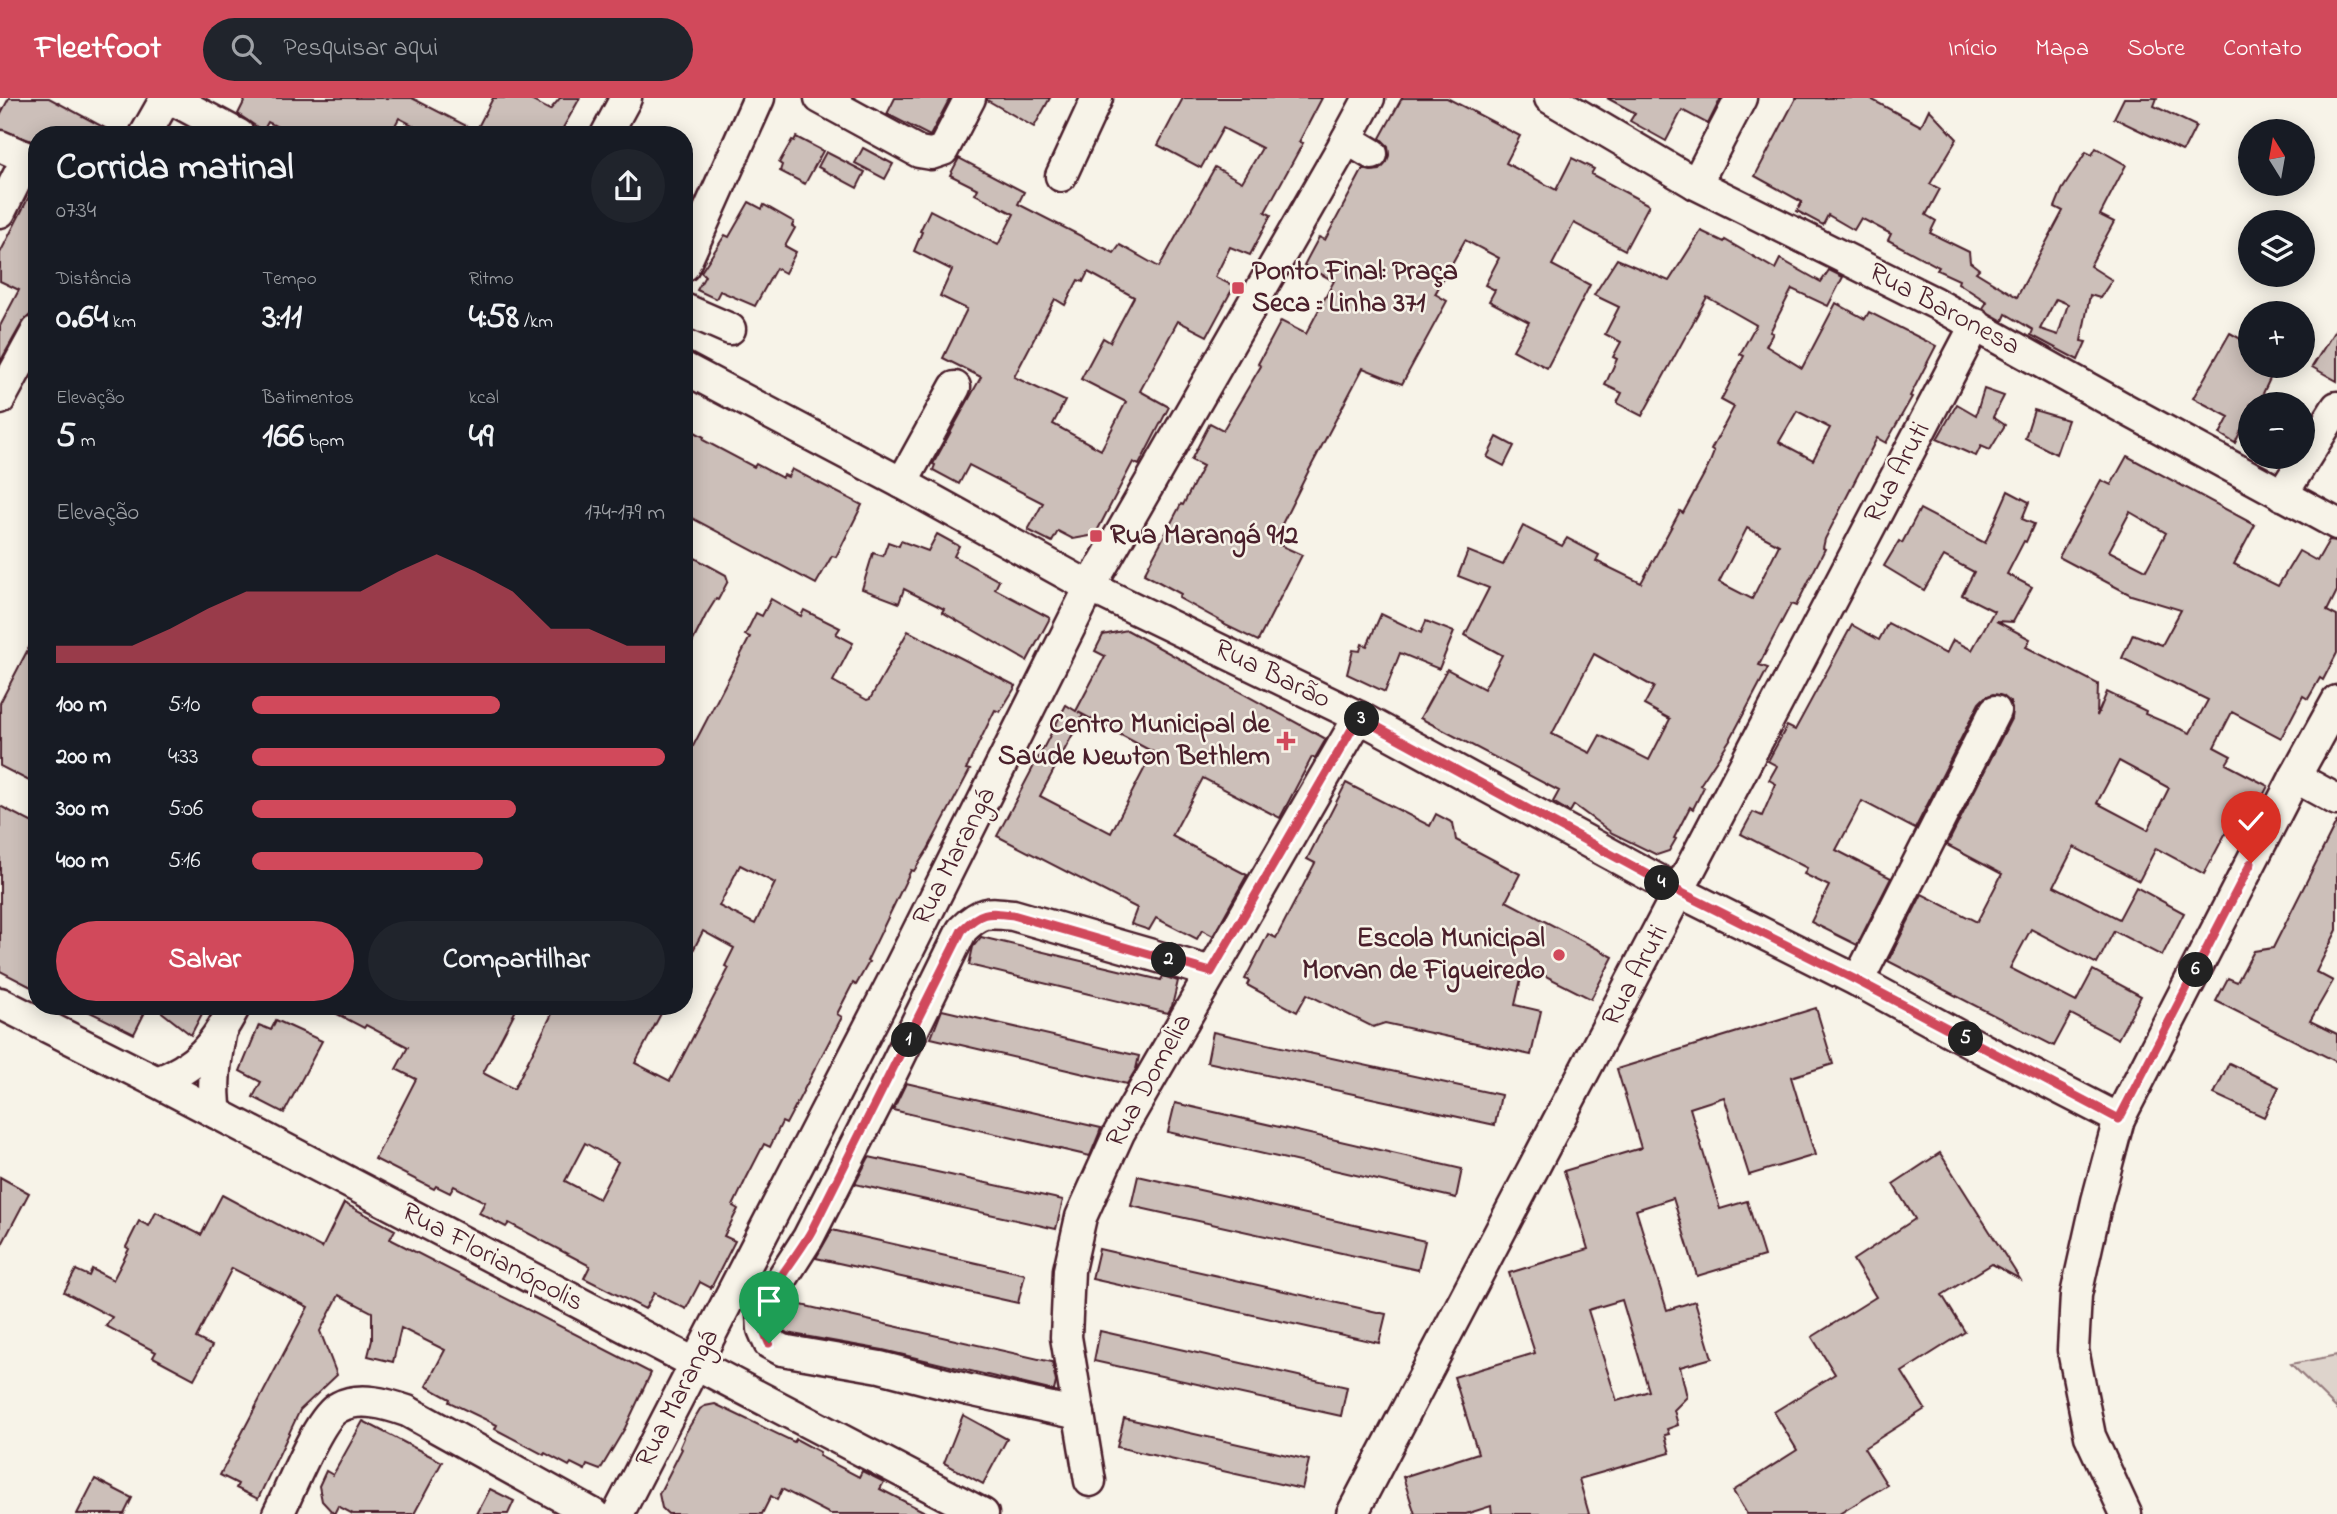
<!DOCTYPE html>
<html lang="pt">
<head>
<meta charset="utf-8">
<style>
	:root { --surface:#171b24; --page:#20242c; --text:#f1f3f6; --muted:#9ea1a6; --accent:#d1495b }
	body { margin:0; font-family:"Indie Flower",sans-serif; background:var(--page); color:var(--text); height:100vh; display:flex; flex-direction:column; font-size:26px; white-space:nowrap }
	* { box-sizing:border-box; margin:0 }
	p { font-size:23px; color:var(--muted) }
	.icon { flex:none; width:38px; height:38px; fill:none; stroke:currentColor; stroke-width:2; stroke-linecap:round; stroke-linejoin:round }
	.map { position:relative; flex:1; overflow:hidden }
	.panel { position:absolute; left:28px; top:28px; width:665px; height:889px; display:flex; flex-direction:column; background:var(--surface); border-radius:28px; box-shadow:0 4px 18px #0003 }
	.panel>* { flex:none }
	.needle { width:46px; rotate:349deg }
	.controls { position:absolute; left:2238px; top:21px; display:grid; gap:14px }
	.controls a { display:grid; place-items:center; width:77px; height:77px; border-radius:50%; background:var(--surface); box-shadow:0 4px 18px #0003; font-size:35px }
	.pin { position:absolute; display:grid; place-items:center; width:60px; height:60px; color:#fff; margin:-72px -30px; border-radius:50% 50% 50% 0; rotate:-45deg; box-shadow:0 0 7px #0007 }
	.pin .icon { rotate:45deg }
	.km { position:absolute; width:35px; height:35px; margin:-18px; border-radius:50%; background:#222; color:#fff; font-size:19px; line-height:35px; text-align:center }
	.round { display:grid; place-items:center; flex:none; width:74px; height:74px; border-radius:37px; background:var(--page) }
	.headline { display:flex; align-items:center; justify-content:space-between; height:119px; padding:0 28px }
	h1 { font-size:38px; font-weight:800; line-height:52px }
	.figures { display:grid; grid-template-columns:repeat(3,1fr); gap:10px; height:119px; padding:7px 28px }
	.figures div { display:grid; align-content:center }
	.figures b { font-size:35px; font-weight:800 }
	.figures small { font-size:19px; font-weight:400 }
	.figures p { font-size:19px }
	.chart { height:196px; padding:14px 28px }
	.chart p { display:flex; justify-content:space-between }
	.chart svg { width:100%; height:126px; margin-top:7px; fill:var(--accent); opacity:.7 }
	.button { display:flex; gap:14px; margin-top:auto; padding:14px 28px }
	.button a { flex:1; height:80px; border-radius:42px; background:var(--accent); color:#fff; font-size:28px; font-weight:800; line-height:80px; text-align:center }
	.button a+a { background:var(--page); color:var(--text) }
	ul { padding:0 28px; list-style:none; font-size:23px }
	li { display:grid; grid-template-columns:112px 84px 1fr; align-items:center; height:52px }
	li i { height:18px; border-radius:9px; background:var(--accent) }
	header { display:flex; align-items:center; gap:42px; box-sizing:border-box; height:98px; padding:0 35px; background:var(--accent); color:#fff }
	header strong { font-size:33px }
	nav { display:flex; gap:38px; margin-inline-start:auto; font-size:24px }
	.search { width:490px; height:63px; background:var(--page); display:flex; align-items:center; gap:18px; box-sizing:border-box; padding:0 24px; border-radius:38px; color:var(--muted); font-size:26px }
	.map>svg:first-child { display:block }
	.green { fill:#ded4cc; stroke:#947a7c; stroke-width:2 }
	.building { fill:#ccbfb9; stroke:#4a1f2b; stroke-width:2; fill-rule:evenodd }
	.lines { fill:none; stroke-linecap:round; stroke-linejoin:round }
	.minor-casing { stroke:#4a1f2b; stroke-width:35 }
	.minor { stroke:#f7f3e8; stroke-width:30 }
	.route-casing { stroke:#fff; stroke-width:14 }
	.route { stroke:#d1495b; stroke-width:9 }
	.poi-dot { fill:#d1495b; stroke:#f7f3e8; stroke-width:2.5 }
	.labels { text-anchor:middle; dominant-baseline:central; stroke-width:5; stroke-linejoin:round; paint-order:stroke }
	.poi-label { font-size:28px; font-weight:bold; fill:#4a1f2b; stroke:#f7f3e8; text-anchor:start }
	.street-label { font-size:28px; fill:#4a1f2b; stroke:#f7f3e8 }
</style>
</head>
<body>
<header>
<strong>Fleetfoot</strong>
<div class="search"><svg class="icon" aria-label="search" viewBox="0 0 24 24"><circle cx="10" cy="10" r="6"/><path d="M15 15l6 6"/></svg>Pesquisar aqui</div>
<nav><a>Início</a><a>Mapa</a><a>Sobre</a><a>Contato</a></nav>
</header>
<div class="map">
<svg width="2337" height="1416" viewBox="0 0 2337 1416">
	<rect width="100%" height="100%" fill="#f7f3e8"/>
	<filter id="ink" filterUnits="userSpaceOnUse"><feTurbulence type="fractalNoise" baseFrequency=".0143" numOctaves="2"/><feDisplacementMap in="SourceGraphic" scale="14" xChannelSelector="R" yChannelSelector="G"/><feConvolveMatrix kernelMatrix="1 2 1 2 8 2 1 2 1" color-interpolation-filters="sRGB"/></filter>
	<g filter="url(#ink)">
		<polygon class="green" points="2337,1257 2337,1311 2291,1266"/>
		<g class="building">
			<polygon points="9,0 49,0 118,37 37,37 37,45 0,31 0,17"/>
			<polygon points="246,0 412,0 476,33 493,0 527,0 550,12 560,0 580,0 559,37 432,37 399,20 390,37 294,37 268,24 263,33 238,16"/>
			<polygon points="895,0 950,0 930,38 887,16"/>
			<polygon points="987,0 1050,0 1034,29 987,2"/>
			<path d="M1183,0H1322L1299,44L1303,45L1265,114L1271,117L1250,157L1230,149L1215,179L1234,188L1207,238L1178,223L1140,293L1169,309L1139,367L1133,364L1095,437L1073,441L1058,433L1052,444L1028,432L1043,405L969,367L959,386L933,372L935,367L933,366L981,279L943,260L967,211L940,198L952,172L914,153L922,134L920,133L930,112L998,147L1014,116L975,96L978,91L950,77L959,60L1024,94L1018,106L1114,155L1120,147L1159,169L1215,69L1242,84L1262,50L1223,30L1201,70L1158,47ZM1088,174L1134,199L1110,244L1103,240L1081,281L1126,304L1101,352L1053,326L1065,303L1014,279L1055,201L1065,207L1078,182L1083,184Z"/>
			<polygon points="1402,0 1447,0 1520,38 1506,65 1556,92 1572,60 1594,71 1591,76 1649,107 1625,152 1574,125 1552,167 1590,187 1547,270 1513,252 1529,224 1489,203 1495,192 1485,187 1499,160 1465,142 1435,196 1447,203 1402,286 1363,270 1307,376 1273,444 1302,457 1258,543 1223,526 1224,525 1179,500 1181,496 1144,476 1181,406 1183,407 1203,368 1191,362 1210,325 1223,332 1261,268 1258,266 1281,223 1306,236 1334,183 1304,167 1319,139 1325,142 1363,71 1371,73 1380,72 1387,64 1389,57 1388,48 1380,40"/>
			<polygon points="1607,0 1721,0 1708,26 1682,12 1666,43 1630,23 1635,15"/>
			<path d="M1796,0H1869L1921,28L1929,11L1957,41L1930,86L1940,91L1926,117L1936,123L1930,135L1969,154L1970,164L1979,171L1976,174L2017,199L2063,113L2055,109L2062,92L2086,54L2092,57L2096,50L2126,67L2100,117L2114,124L2090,168L2112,182L2100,200L2090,197L2081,243L2086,244L2078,262L2031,237L2033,232L2006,216L2003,223L1989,215L1983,210L1987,204L1958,185L1959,182L1937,172L1939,169L1888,142L1891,136L1861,120L1854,132L1828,117L1823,127L1797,113L1802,104L1755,78ZM2056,201L2068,206L2058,237L2040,231Z"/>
			<polygon points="2124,0 2157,0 2154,8 2196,28 2185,50 2182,53 2114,20"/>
			<polygon points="796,39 823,53 805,86 780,73 782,67 779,65 792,42 794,43"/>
			<polygon points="863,50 893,66 885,81 855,65"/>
			<polygon points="826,54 865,74 857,90 818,69"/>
			<polygon points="37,83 37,204 30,217 22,225 0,264 0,228 19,192 0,183 0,155"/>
			<polygon points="749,104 762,111 764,107 794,124 792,128 795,130 785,148 796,154 785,175 776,170 755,208 720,193 716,201 697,192 705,178 701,174 725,137 729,139"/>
			<path d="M1701,133L1724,144L1725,142L1775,171L1780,161L1821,184L1829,172L1843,179L1828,208L1792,191L1770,234L1773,235L1766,248L1802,270L1836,205L1865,221L1869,214L1936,248L1910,298L1912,299L1886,345L1877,340L1825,441L1823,450L1825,451L1796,508L1791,506L1759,567L1768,570L1731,640L1700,687L1704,689L1693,711L1690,709L1674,740L1676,741L1669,753L1657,757L1612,735L1574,707L1570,714L1553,704L1559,693L1420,620L1447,571L1484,591L1502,557L1465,537L1489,490L1458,478L1468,453L1503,467L1523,428L1562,448L1567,440L1599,457L1596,463L1641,485L1680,413L1683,415L1708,369L1714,354L1711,352L1734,309L1721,302L1744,258L1740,256L1756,227L1707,199L1642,318L1617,305L1622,295L1605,287L1617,261L1613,259L1621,244L1605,236L1619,209L1594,197L1617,161L1669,183ZM1797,313L1830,330L1813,362L1779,344ZM1747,430L1779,447L1752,501L1719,484ZM1594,556L1654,589L1644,607L1670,621L1649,662L1600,637L1590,655L1552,636Z"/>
			<polygon points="2337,229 2337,283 2312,269"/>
			<polygon points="2230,235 2250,246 2250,268 2276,268 2258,306 2250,306 2250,314 2235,345 2220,336 2229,319 2193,300"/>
			<polygon points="1984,291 2004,298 1993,319 2005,327 1990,352 1981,348 1976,358 1973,357 1937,341 1957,306 1976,317"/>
			<polygon points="2034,312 2068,322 2056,356 2025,340"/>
			<polygon points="684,328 704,339 703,342 754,369 756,366 782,380 784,377 788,379 792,371 862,407 836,459 832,458 816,486 684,416"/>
			<polygon points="1497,339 1514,348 1504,368 1487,359"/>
			<path d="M2127,358L2255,427L2234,466L2278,488L2299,453L2317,463L2329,442L2337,443V493L2327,513L2337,518V555L2323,582L2320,580L2308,601L2303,598L2281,640L2232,614L2214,649L2231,658L2226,666L2268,688L2246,730L2232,723L2204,776L2156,750L2139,783L2074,749L2054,788L2119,821L2136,789L2184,815L2162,858L2114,833L2097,866L2031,831L2010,870L2076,904L2093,872L2141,898L2118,941L2071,916L2054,948L1888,863L1922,796L1977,824L2002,776L1947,747L2011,621L2012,611L2010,604L2003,598L1993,596L1985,599L1979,605L1915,731L1862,703L1836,752L1891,780L1857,847L1811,824L1829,788L1804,776L1807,770L1741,736L1753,714L1762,718L1776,686L1769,682L1777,668L1768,663L1787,628L1795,632L1852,527L1879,542L1888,525L1946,556L1953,542L1972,552L1994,513L1962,497L1974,474L1944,458L1924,492L1884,468L1899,443L1902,445L1920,411L1985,445L2008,393L2029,404L2022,421L2034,426L2026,444L2024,443L2007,476L2032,489L2013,524L1996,523L2030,541L2026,549L2098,586L2097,618L2107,594L2146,613L2145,616L2190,635L2208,602L2122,560L2133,536L2162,547L2181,512L2131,497L2059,459L2101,382L2111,387ZM2130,414L2166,435L2146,472L2109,453ZM2119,663L2169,690L2148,732L2097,705Z"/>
			<polygon points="937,436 959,448 954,458 999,483 995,491 1050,520 1027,563 942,514 944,511 904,491 899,505 862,491 873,455 883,458 888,444 899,448 901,443 928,453"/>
			<polygon points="684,454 726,477 728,483 718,502 716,501 706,517 684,561"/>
			<path d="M771,501L801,518L804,512L840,530L836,536L853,545L833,583L867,602L870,601L908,533L1016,588L1000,614L995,612L966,671L970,672L928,751L914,773L911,772L867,863L869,864L856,887L853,885L837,916L842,919L786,1026L782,1024L770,1049L764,1046L746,1081L733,1108L738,1111L724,1138L735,1143L711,1190L700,1184L686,1211L654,1195L645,1211L584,1180L590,1168L509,1125L506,1129L479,1115L485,1104L454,1088L450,1095L436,1088L434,1091L375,1061L416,981L396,971L408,949L366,927L364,930L322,908H518L483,975L514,991L556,908H665L635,965L670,983L729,870L725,868L734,850L703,833L684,870V651L690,654L750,539L745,537L756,515L762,518ZM740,767L775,785L755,826L719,808ZM585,1045L618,1064L599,1101L565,1083Z"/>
			<polygon points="1381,516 1421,535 1426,523 1454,534 1439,571 1400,555 1385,594 1347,576 1353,552 1360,553 1362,546 1367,548"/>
			<path d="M1127,532L1326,641L1315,660L1312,659L1280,720L1203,680L1172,738L1247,777L1213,838L1202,832L1197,841L1156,820L1149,832L1131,826L1137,810L997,738L1066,607L1076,613L1105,558L1095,553L1103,537ZM1078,614L1153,654L1111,735L1040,698L1083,617Z"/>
			<polygon points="37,534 37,687 0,668 0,605"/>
			<polygon points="1346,685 1430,728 1436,716 1453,725 1456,742 1520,776 1506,803 1613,859 1591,901 1524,867 1515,907 1541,913 1531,957 1385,925 1373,929 1307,896 1297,914 1247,887 1249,883 1245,881 1268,836 1276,840 1315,765 1307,761"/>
			<polygon points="0,708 37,727 37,892 0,873"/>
			<polygon points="2337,723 2337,832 2316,874 2333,883 2310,923 2337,936 2337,964 2216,903 2228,880 2237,884 2254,853 2273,850"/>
			<polygon points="981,839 1161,882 1163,878 1178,883 1172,908 1168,915 969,867 973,849"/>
			<polygon points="78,908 148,908 134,936"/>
			<polygon points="154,908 206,908 191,937"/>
			<path d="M1816,910L1833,966L1791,979L1815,1057L1749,1077L1724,999L1690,1010L1720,1111L1747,1103L1764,1158L1697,1178L1673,1100L1636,1112L1667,1212L1695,1203L1712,1260L1680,1269L1687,1299L1674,1312L1678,1327L1667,1331L1669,1336L1665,1337L1670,1355L1579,1381L1589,1416H1492L1491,1408L1466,1416H1415L1403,1379L1478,1355L1454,1279L1535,1255L1509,1175L1588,1151L1564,1073L1641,1050L1617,971ZM1622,1202L1649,1293L1617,1303L1588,1212Z"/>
			<polygon points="942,912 1139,958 1136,971 1127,986 931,940"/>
			<polygon points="276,922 322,943 284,1015 253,999 261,984 240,973 259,927 271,932"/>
			<polygon points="1213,934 1501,997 1495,1027 1207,964"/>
			<polygon points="2229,965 2279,989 2264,1019 2214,996"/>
			<polygon points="906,985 1101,1030 1099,1036 1090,1058 893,1012"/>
			<polygon points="1175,1005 1462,1071 1456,1100 1168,1034"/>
			<polygon points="1940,1055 2020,1181 1992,1166 1942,1197 1965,1234 1902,1274 1925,1311 1864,1350 1887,1387 1839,1416 1747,1416 1733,1393 1797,1352 1774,1314 1835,1276 1812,1239 1876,1199 1853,1162 1915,1121 1893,1086"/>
			<polygon points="869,1059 1063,1102 1056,1131 855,1086"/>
			<polygon points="1138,1078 1425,1143 1418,1172 1131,1108"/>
			<polygon points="0,1079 29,1095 0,1150"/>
			<polygon points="222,1097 322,1150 344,1105 395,1132 390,1141 651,1275 625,1330 600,1372 587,1367 585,1372 571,1365 569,1368 545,1355 544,1357 495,1331 497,1327 449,1304 450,1301 426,1288 445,1252 401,1230 393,1264 368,1258 372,1242 372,1214 339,1197 320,1233 337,1277 300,1312 258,1401 236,1390 238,1386 220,1377 308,1209 232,1170 196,1240 212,1248 194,1281 153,1259 156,1254 106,1228 112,1219 64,1194 76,1172 89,1178 92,1171 113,1182 129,1151 126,1149 139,1123 149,1128 156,1114 201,1137"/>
			<polygon points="832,1132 1025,1176 1018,1205 816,1160"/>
			<polygon points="1099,1151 1386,1216 1379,1245 1092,1181"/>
			<polygon points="788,1204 1052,1264 1056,1284 1054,1293 883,1252 787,1235 783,1232 780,1224 783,1212"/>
			<polygon points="1100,1233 1347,1289 1341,1318 1094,1263"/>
			<polygon points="715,1306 794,1344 796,1341 820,1354 819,1358 859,1379 862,1373 884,1384 880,1391 929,1416 830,1416 782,1391 777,1402 771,1398 762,1416 668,1416 662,1410 659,1396 682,1351 680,1349 684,1340 683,1339 700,1311 705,1308"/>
			<polygon points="963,1317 1007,1341 983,1386 944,1365"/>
			<polygon points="1124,1320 1309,1362 1302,1391 1117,1349"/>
			<polygon points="363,1323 442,1364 414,1416 353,1416 338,1408 334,1416 322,1403 319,1388 326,1373 333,1377"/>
			<polygon points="95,1381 132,1400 124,1416 77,1416"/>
			<polygon points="490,1391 514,1403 508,1416 477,1416"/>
		</g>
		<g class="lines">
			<defs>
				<g id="minor">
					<polyline points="170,0 239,37"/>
					<polyline points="820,0 919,54 931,56 943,52 970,0"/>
					<polyline points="1550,0 1696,86 1935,205 2127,312 2337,426"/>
					<polyline points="145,37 166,0"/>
					<polyline points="606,37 626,0"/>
					<polyline points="1347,41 1372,56"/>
					<polyline points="0,48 37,64"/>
					<polyline points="1061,78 1097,0"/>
					<polyline points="1696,86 1741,0"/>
					<polyline points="0,114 27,60"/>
					<polyline points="684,168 759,0"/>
					<polyline points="684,211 730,231"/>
					<polyline points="684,270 902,385 1090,489 1359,619 1680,794 1858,883 1983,951 2119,1021"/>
					<polyline points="0,301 37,233"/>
					<polyline points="902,385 955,289"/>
					<polyline points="2282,397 2337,309"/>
					<polyline points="2295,679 2337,702"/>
					<polyline points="1858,883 1995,613"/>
					<polyline points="0,905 157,984 983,1416"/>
					<path d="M157,984C198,969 215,946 235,908"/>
					<path d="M216,1015C212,988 215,964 220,937"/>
					<path d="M1079,1316L969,1292L880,1269L782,1252L769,1245L763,1231L762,1217L767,1204L808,1140L885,989L962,832C981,813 987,814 1013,817L1211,874"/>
					<polyline points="1090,1383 1066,1239 1069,1172 1081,1119 1119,1035 1359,619"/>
					<path d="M278,1416C290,1393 318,1319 339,1309C360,1298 387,1306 407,1313L593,1416"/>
					<polyline points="618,1416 896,877 1090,489 1342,50 1369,0"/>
					<polyline points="1352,1416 1976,226"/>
					<polyline points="2126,1416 2090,1338 2073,1252 2076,1197 2097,1103 2119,1021 2295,679 2337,603"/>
				</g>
			</defs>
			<use href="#minor" class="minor-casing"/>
			<use href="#minor" class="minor"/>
		</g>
	</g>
	<g class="lines" filter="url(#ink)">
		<defs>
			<path id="route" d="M769,1245C765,1235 760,1225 763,1214C769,1189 799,1157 812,1132C863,1032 913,932 962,832C981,813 987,814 1013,817L1211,874L1359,619L1680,794L1858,883L2119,1021L2251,765"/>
		</defs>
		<use href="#route" class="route-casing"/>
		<use href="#route" class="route"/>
	</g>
	<g class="poi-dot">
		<rect x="1231" y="183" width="14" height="14" rx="3.5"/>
		<rect x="1089" y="431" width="14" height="14" rx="3.5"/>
		<path d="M1282.5 632.5h7v7h7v7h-7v7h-7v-7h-7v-7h7z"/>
		<circle cx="1559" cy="857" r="7"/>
	</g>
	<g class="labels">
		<g class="poi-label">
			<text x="1252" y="174">Ponto Final: Praça<tspan x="1252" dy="32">Seca :: Linha 371</tspan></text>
			<text x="1110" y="438">Rua Marangá 912</text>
			<text x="1270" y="627" text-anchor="end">Centro Municipal de<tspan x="1270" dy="32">Saúde Newton Bethlem</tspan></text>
			<text x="1545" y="841" text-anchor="end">Escola Municipal<tspan x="1545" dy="32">Morvan de Figueiredo</tspan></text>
		</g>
		<g class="street-label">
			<text transform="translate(1944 212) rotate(28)">Rua Baronesa</text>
			<text transform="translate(1898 375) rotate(-62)">Rua Aruti</text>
			<text transform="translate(1272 577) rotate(26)">Rua Barão</text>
			<text transform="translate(955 759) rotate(-63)">Rua Marangá</text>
			<text transform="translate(1636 878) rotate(-62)">Rua Aruti</text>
			<text transform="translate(1150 983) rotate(-61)">Rua Domelia</text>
			<text transform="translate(492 1160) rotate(28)">Rua Florianópolis</text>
			<text transform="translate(678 1301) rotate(-63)">Rua Marangá</text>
		</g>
	</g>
</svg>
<div class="controls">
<a><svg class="needle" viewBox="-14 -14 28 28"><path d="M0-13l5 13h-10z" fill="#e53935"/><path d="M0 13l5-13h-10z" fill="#9ea1a6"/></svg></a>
<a><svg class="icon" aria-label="layers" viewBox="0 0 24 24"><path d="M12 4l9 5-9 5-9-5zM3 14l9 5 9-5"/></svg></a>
<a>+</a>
<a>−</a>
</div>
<div class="pin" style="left:769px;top:1245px;background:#1e9e55"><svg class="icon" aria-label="arrive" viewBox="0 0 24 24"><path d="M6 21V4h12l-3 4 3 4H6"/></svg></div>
<div class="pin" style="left:2251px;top:765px;background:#d93025"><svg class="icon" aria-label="check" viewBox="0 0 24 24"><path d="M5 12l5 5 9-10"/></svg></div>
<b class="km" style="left:909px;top:942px">1</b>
<b class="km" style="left:1169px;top:862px">2</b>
<b class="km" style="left:1362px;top:621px">3</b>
<b class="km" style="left:1662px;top:785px">4</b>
<b class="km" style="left:1966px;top:941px">5</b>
<b class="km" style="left:2196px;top:872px">6</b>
<section class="panel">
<div class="headline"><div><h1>Corrida matinal</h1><p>07:34</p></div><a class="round"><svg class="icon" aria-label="share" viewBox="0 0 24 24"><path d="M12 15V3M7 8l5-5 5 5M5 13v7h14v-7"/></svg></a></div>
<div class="figures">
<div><p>Distância</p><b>0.64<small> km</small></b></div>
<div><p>Tempo</p><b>3:11</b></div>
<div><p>Ritmo</p><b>4:58<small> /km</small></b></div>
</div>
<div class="figures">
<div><p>Elevação</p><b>5<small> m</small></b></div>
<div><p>Batimentos</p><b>166<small> bpm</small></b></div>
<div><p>kcal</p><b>49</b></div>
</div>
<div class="chart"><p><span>Elevação</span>174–179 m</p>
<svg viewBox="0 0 160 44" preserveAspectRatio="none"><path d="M0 44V38L10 38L20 38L30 32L40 25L50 19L60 19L70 19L80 19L90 12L100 6L110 12L120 19L130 32L140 32L150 38L160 38V44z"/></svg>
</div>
<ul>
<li><b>100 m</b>5:10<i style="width:60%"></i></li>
<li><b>200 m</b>4:33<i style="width:100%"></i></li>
<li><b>300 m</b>5:06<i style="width:64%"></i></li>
<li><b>400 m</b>5:16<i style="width:56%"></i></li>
</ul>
<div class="button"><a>Salvar</a><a>Compartilhar</a></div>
</section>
</div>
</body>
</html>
